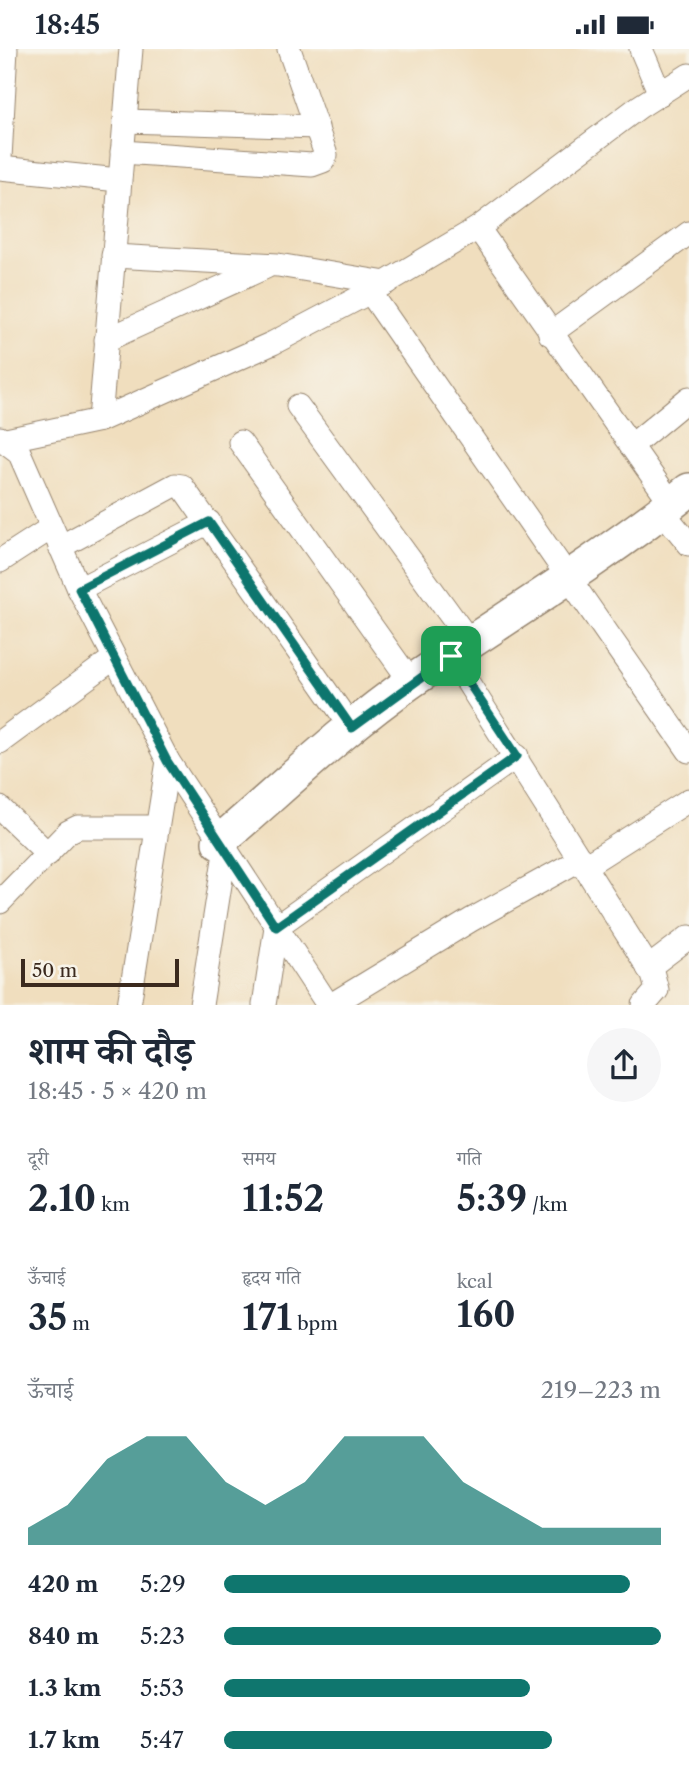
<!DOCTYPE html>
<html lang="hi">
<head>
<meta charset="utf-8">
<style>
	:root { --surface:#fff; --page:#f6f6f7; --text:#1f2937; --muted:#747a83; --accent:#0f766e }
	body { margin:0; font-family:"Libre Caslon Text","Noto Serif Devanagari",serif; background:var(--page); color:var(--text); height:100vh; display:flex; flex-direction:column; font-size:26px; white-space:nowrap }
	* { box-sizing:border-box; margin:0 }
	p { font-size:23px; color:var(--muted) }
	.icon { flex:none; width:38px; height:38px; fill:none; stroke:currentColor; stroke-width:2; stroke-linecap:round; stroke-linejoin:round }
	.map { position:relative; height:956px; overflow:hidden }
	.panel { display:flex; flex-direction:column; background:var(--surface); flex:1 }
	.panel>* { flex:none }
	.scale { position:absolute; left:21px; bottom:18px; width:158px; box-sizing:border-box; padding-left:7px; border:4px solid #3b2a1e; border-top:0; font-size:19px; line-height:24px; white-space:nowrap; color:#3b2a1e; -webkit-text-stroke:5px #f7f3e8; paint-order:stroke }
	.pin { position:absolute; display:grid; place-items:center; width:60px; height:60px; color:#fff; margin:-30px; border-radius:14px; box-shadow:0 4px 10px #0006 }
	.round { display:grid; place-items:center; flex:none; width:74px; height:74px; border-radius:37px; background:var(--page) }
	.summary { display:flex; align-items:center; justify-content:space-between; height:119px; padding:0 28px }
	h1 { font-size:38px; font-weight:700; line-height:52px }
	.metrics { display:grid; grid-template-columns:repeat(3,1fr); gap:10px; height:119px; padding:7px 28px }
	.metrics div { display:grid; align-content:center }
	.metrics b { font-size:35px; font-weight:700 }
	.metrics small { font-size:19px; font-weight:400 }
	.metrics p { font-size:19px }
	.chart { height:196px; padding:14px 28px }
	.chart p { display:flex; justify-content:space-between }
	.chart svg { width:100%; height:126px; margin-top:7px; fill:var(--accent); opacity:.7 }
	ul { padding:0 28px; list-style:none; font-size:23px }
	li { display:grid; grid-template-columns:112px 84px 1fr; align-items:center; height:52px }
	li i { height:18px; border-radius:9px; background:var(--accent) }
	.status { display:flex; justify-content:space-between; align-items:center; height:49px; padding:0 35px; background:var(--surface); direction:ltr }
	.status svg { height:19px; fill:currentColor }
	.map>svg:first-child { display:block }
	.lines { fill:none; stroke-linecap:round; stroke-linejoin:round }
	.street-casing { stroke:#96846e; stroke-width:25 }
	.secondary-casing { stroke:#96846e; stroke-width:36 }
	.street { stroke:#fff; stroke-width:23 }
	.secondary { stroke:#fff; stroke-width:33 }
	.route-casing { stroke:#fff; stroke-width:14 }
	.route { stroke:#0f766e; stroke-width:9 }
</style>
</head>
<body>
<div class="status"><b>18:45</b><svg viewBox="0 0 49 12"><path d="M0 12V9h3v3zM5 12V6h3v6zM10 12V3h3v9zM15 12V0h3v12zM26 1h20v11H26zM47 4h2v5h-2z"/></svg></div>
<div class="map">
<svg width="689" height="956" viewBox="0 0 689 956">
	<rect width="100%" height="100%" fill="#f7f3e8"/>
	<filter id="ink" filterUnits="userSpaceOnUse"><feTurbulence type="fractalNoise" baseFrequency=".0143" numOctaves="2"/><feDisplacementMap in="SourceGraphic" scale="14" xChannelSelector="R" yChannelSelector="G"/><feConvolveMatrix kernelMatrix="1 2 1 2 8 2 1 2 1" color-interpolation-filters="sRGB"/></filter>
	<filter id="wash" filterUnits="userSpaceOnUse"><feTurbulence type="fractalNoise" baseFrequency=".00686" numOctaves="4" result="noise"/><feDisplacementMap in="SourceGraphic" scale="28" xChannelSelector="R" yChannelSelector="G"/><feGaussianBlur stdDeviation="1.57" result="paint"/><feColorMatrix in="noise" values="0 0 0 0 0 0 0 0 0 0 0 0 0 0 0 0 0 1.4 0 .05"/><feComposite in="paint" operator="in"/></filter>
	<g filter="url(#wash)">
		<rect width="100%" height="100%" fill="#f0debe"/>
	</g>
	<g filter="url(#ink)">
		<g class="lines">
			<defs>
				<g id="street">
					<polyline points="641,0 660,45"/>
					<polyline points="125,72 317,78"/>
					<polyline points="122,103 312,116 323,112 326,106 289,0"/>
					<polyline points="0,109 6,0"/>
					<polyline points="0,119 119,131"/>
					<polyline points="478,179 672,455"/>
					<polyline points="113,207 278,216 386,234"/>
					<polyline points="370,243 689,702"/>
					<polyline points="550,285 689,184"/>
					<polyline points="106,291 266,218"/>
					<polyline points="298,357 470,593"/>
					<polyline points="100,371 131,0"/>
					<polyline points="0,389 19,403 79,540 168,712 328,956"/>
					<polyline points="6,391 100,371 273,294 370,243 478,179 639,58 689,26"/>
					<polyline points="240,393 411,633"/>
					<polyline points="631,397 689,349"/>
					<polyline points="662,462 689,495"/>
					<polyline points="60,498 175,436 182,437 352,679"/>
					<polyline points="0,512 51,479"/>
					<polyline points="79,540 209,473"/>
					<polyline points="451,607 653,926 657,941 644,956"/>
					<polyline points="0,693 114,609"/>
					<polyline points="0,759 48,805"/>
					<polyline points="585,817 689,751"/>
					<polyline points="0,853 68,783 78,778 156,778"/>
					<polyline points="648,919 689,888"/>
					<polyline points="129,956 168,712"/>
					<polyline points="201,956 225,804"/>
					<polyline points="264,956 276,878 517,707"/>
					<polyline points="331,956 471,871 581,810"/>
				</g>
				<path id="secondary" d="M219,793C282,739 344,679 412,632C505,569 601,511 689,441"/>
			</defs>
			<use href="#street" class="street-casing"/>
			<use href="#secondary" class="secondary-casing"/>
			<use href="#street" class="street"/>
			<use href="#secondary" class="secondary"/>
		</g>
	</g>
	<g class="lines" filter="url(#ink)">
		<defs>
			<polygon id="route" points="209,473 352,679 451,607 517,707 276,878 167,712 79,540"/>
		</defs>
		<use href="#route" class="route-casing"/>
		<use href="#route" class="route"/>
	</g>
</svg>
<div class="scale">50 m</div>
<div class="pin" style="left:451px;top:607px;background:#1e9e55"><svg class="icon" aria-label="arrive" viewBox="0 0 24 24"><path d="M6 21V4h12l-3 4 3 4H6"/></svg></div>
</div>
<section class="panel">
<div class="summary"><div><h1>शाम की दौड़</h1><p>18:45 · 5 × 420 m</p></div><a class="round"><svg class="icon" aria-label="share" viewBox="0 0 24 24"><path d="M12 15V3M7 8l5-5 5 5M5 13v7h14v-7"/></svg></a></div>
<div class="metrics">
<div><p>दूरी</p><b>2.10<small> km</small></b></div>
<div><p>समय</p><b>11:52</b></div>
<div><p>गति</p><b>5:39<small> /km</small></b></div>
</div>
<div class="metrics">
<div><p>ऊँचाई</p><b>35<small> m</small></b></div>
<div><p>हृदय गति</p><b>171<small> bpm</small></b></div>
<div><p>kcal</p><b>160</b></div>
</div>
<div class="chart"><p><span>ऊँचाई</span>219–223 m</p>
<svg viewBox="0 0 160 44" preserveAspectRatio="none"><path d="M0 44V38L10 30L20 14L30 6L40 6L50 22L60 30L70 22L80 6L90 6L100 6L110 22L120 30L130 38L140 38L150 38L160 38V44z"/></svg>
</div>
<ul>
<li><b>420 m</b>5:29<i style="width:93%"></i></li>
<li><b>840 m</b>5:23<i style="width:100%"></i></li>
<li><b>1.3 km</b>5:53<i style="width:70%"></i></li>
<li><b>1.7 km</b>5:47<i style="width:75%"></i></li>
</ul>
</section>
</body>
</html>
